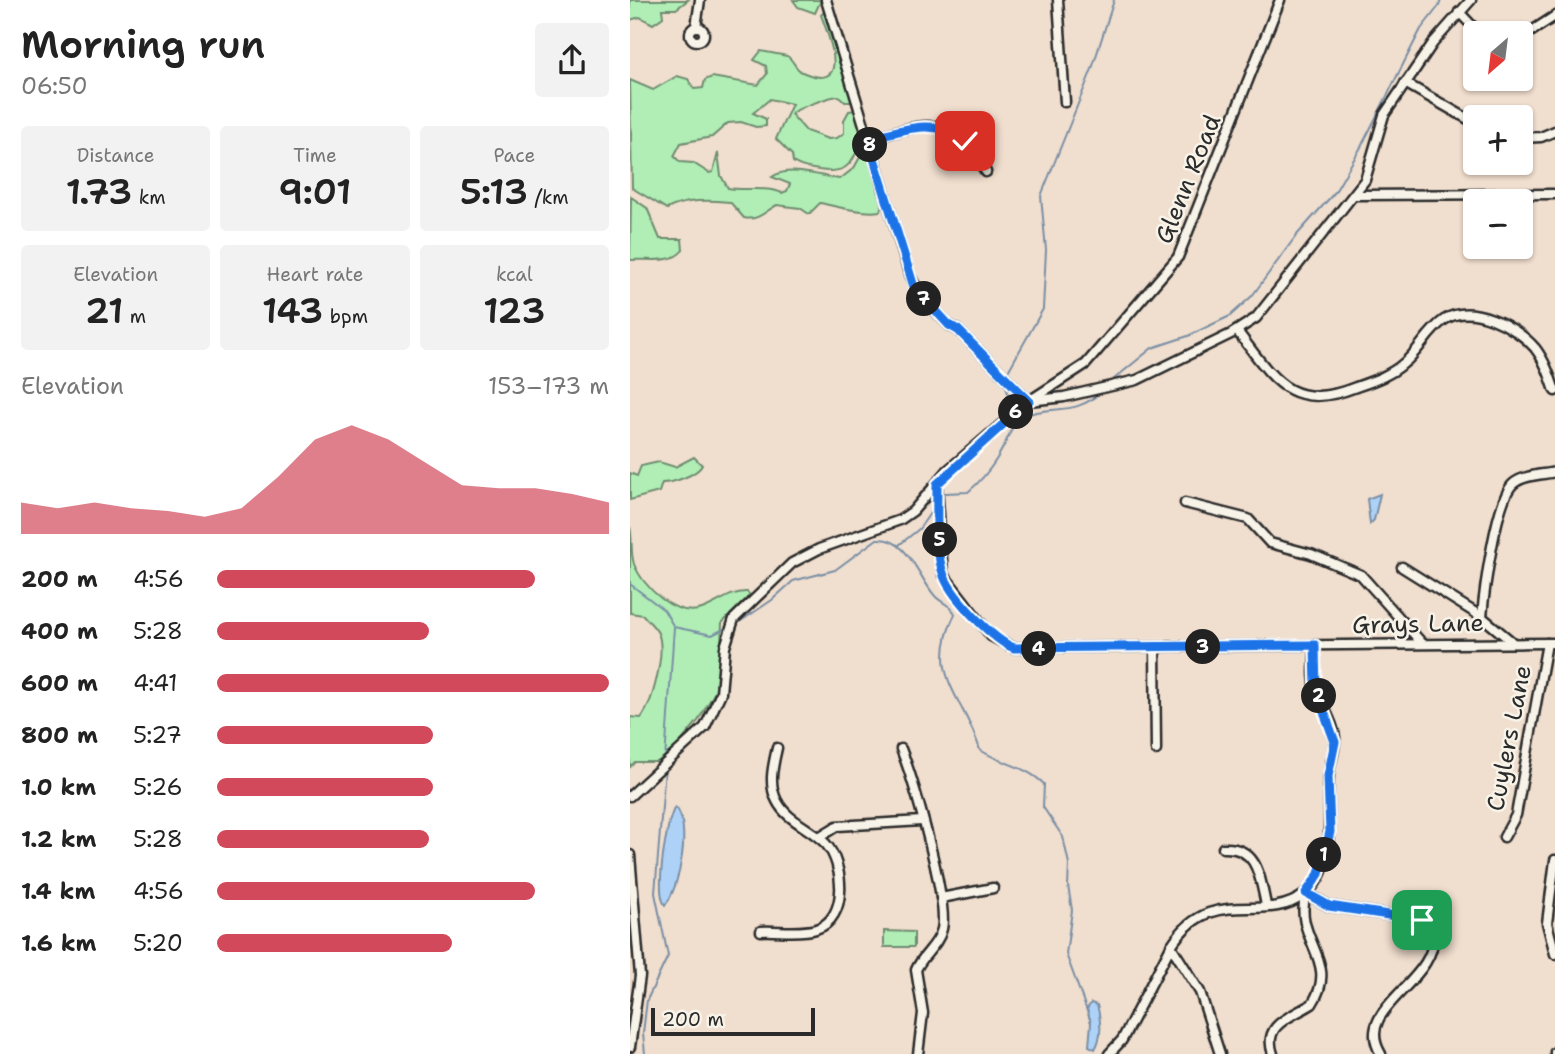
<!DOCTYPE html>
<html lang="en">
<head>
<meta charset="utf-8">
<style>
	:root { --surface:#fff; --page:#f2f2f2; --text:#222; --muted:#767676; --accent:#d1495b }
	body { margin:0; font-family:"Shantell Sans",sans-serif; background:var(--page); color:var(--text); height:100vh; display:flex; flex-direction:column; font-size:26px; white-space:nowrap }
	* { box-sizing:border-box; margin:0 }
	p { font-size:23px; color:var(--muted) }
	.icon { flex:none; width:38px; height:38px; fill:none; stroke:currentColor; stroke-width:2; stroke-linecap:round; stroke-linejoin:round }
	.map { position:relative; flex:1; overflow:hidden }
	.sheet { display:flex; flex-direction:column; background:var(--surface); width:630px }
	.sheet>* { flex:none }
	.needle { width:46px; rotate:208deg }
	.controls { position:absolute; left:833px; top:21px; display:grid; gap:14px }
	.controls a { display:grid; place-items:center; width:70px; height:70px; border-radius:7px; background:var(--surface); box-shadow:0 2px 5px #0004; font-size:35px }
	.scale { position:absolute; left:21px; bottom:18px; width:164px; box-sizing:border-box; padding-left:7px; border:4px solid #2b2b2b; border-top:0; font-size:19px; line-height:24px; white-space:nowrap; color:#2b2b2b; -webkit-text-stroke:5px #f7f3e8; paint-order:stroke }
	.pin { position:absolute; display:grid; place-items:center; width:60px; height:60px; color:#fff; margin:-30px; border-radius:14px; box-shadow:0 4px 10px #0006 }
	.km { position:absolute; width:35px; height:35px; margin:-18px; border-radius:50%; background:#222; color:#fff; font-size:19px; line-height:35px; text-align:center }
	.round { display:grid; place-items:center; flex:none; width:74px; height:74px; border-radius:7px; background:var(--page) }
	.head { display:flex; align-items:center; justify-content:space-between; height:119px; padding:0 21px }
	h1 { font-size:38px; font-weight:600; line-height:52px }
	.stats { display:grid; grid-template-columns:repeat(3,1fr); gap:10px; height:119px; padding:7px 21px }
	.stats div { display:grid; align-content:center; border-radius:7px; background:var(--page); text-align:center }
	.stats b { font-size:35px; font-weight:600 }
	.stats small { font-size:19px; font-weight:400 }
	.stats p { font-size:19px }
	.chart { height:196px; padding:14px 21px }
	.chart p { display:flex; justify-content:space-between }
	.chart svg { width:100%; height:126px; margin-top:7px; fill:var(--accent); opacity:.7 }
	ul { padding:0 21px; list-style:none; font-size:23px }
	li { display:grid; grid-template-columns:112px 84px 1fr; align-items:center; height:52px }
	li i { height:18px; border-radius:9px; background:var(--accent) }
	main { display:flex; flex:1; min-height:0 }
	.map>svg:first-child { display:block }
	.green { fill:#b0eeb5; stroke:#6e8c70; stroke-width:2 }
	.water { fill:#aed2f7; stroke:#7a8fa5; stroke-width:2 }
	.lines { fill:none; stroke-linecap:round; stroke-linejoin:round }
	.stream { stroke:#7a8fa5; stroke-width:2 }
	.minor-casing { stroke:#2b2b2b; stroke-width:13 }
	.minor { stroke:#f7f3e8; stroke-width:8 }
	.route-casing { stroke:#fff; stroke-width:14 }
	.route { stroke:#1a73e8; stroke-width:9 }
	.labels { text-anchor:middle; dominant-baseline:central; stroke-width:5; stroke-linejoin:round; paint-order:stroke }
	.street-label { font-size:24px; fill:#2b2b2b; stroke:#f7f3e8 }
</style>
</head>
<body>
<main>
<section class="sheet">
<div class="head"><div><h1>Morning run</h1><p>06:50</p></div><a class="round"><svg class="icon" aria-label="share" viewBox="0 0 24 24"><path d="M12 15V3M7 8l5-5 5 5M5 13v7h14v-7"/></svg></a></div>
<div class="stats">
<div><p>Distance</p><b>1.73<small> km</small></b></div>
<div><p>Time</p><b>9:01</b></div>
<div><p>Pace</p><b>5:13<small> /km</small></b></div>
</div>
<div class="stats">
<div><p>Elevation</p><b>21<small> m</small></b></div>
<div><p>Heart rate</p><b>143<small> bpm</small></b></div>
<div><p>kcal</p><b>123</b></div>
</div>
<div class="chart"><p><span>Elevation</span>153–173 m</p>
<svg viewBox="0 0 160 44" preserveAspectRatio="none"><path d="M0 44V33L10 35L20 33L30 35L40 36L50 38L60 35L70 24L80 11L90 6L100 11L110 19L120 27L130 28L140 28L150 30L160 33V44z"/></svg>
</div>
<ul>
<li><b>200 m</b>4:56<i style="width:81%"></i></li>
<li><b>400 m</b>5:28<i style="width:54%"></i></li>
<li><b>600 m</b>4:41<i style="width:100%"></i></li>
<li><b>800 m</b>5:27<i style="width:55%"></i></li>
<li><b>1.0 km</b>5:26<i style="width:55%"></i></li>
<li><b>1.2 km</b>5:28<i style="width:54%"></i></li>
<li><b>1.4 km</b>4:56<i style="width:81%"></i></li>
<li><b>1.6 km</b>5:20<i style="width:60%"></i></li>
</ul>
</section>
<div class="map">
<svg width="925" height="1054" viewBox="0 0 925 1054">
	<rect width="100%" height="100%" fill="#f0dece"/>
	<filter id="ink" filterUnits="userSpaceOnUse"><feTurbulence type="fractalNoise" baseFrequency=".0143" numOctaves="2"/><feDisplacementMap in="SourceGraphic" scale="14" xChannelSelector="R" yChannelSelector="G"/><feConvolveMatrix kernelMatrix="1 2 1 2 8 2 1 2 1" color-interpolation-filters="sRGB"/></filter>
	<g filter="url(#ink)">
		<g class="green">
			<polygon points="0,0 58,0 46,9 32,9 33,17 23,24 10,17 0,20"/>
			<polygon points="163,0 191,0 185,13 168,7"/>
			<path d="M195,11L224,102H215L209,96C201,96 165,109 161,114L176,131L198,139L207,138L214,133V120L219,111L226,110L234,138C221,162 220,175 189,170C179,168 171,168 163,162L162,155L146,139L162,104L140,99L123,113L136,119V126L126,127L111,122L98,123L82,137L51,143L44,156L50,162L63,163L79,173L83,172L88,153L91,176L98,188C114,191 139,186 152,193L157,191L160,184L142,177C158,165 191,176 210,179L224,168L236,146L253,202L250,211C233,214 205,206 190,203L179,214L170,208L147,205C135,211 129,221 114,218L100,202C78,200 56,199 37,209L2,188L0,80L23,90L47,76L58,79L64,89L73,88L75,80L82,77L128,85L137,74L136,66L124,60L131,51L157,56C164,60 164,68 172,72C223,94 199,37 191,15Z"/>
			<path d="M1,197L17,208L30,239H52L53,250C41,265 18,258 0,260Z"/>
			<path d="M64,457L72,465C67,475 43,483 32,483L29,492L0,500V473L7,476L11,466L29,462L45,467Z"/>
			<path d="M0,527C3,539 0,552 4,564C13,587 45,618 72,609C87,604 101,591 117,592L120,595L92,623L89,685L68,721L44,750L27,762H5L0,767V717L11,718C23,703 36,651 28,633C25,627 18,621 13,615L0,613Z"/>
			<polygon points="254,931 284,932 284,947 254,947"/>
		</g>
		<g class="water">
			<polygon points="750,494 744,520 740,524 737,499"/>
			<path d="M45,807C62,822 50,889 35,905C25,892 36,821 45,807Z"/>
			<path d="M461,1003L467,1005C471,1020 473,1036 465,1049L459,1046L461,1023L457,1009Z"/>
		</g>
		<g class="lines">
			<g class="stream">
				<polyline points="376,375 413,309 416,250 411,196 462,69 484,0"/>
				<polyline points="375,383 383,411"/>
				<polyline points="478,384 522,348 558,336 600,316 622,296 666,236 705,192 731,147 791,29 809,6 811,0"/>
				<path d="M312,495L315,493L338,492C363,471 374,448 386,419C420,402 443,419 472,391"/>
				<polyline points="269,545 289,529 305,506"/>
				<polyline points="0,584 34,610 44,627 35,760"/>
				<path d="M108,623L142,600L163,581L205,570L247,539C278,537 288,577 305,596C311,603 322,605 325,614C295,675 334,696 350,750C372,764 396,766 414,784L413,807L433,837L439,864L438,886L442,910L436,954L461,1022"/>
				<polyline points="44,627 82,635 96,628"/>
				<polyline points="15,1054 13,1033 17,1000 38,956 25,893 35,769"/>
			</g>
			<defs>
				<g id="minor">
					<polyline points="196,0 280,276 291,296 319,325 328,330 399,401 456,364 548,257 650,0"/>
					<polyline points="428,0 435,102"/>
					<polyline points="829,12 849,33"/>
					<polyline points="66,27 70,0"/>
					<circle cx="67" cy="34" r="7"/>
					<polyline points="891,38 925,16"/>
					<polyline points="775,83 845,123"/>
					<polyline points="891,138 911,137 925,131"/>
					<path d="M238,139C303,122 315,112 356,172"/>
					<polyline points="725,195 925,194"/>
					<path d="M607,331C644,379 660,413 726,387C743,381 761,375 774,363C789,351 798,331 814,320C841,302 886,326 905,348C915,361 920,376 925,391"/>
					<polyline points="307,484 313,574 361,636 384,648 925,643"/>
					<polyline points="555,503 618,519 640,543 681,554 731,575 791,642"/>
					<polyline points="772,567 852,617"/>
					<path d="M881,641L852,617C854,592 866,500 883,484C893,475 912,475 925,472"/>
					<polyline points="525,647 526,750"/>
					<path d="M271,749C283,779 319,901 312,929C308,946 292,955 286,970L293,1013L288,1054"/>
					<polyline points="0,796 75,727 91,693 95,647 104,619 162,563 189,549 270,520 283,511 318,470 399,401 434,397 507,380 601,334 626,318 735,180 754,115 803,43 841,0"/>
					<polyline points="189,837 207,826 292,821"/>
					<polyline points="874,837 886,815 917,643"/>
					<path d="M593,848C628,846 630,878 636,905"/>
					<polyline points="0,855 10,976 0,1047"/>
					<polyline points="925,860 917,923 925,954"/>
					<path d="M676,893L699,906L792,920L803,930C811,983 721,1006 751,1054"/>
					<polyline points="311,898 363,888"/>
					<path d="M131,931C148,930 170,934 186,929C219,919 214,864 196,844C181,828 157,821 147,801C138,784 143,766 147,748"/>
					<polyline points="479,1054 492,1040 541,946"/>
					<path d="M590,1054L570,992L541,946C582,882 632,926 674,895C710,867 696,812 699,774C700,761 706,750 705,737C703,722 693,707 687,693C682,678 685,661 685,645"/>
					<path d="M643,1054C632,1023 662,1017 682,1004C711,960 662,939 676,893"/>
					<polyline points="925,1054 925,1052"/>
				</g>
			</defs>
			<use href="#minor" class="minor-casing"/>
			<use href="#minor" class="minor"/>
		</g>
	</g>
	<g class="lines" filter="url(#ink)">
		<defs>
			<path id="route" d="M335,141C305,116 272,130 238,139L284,287L319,325L328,330L399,401L307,484C307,509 305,553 314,576C322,597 363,640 384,648L685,645L686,690L705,742L698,776L700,832L689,874L676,893L699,906L792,920"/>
		</defs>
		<use href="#route" class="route-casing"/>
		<use href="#route" class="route"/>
	</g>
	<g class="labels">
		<g class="street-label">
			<text transform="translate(558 179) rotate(-68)">Glenn Road</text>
			<text transform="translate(788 624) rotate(-1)">Grays Lane</text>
			<text transform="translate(879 738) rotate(-79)">Cuylers Lane</text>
		</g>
	</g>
</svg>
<div class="controls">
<a><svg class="needle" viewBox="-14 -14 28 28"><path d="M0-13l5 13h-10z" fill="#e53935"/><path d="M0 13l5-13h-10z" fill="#767676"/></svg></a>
<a>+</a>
<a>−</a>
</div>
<div class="scale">200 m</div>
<div class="pin" style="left:792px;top:920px;background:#1e9e55"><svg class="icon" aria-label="arrive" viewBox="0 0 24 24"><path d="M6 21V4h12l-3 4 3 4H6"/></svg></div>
<div class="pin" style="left:335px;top:141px;background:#d93025"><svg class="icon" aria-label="check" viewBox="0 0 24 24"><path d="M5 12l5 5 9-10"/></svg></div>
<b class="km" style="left:694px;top:855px">1</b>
<b class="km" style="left:689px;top:696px">2</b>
<b class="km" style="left:573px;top:647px">3</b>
<b class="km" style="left:409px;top:649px">4</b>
<b class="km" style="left:310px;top:540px">5</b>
<b class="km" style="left:386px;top:412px">6</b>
<b class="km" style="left:294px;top:299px">7</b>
<b class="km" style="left:240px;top:145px">8</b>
</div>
</main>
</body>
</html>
